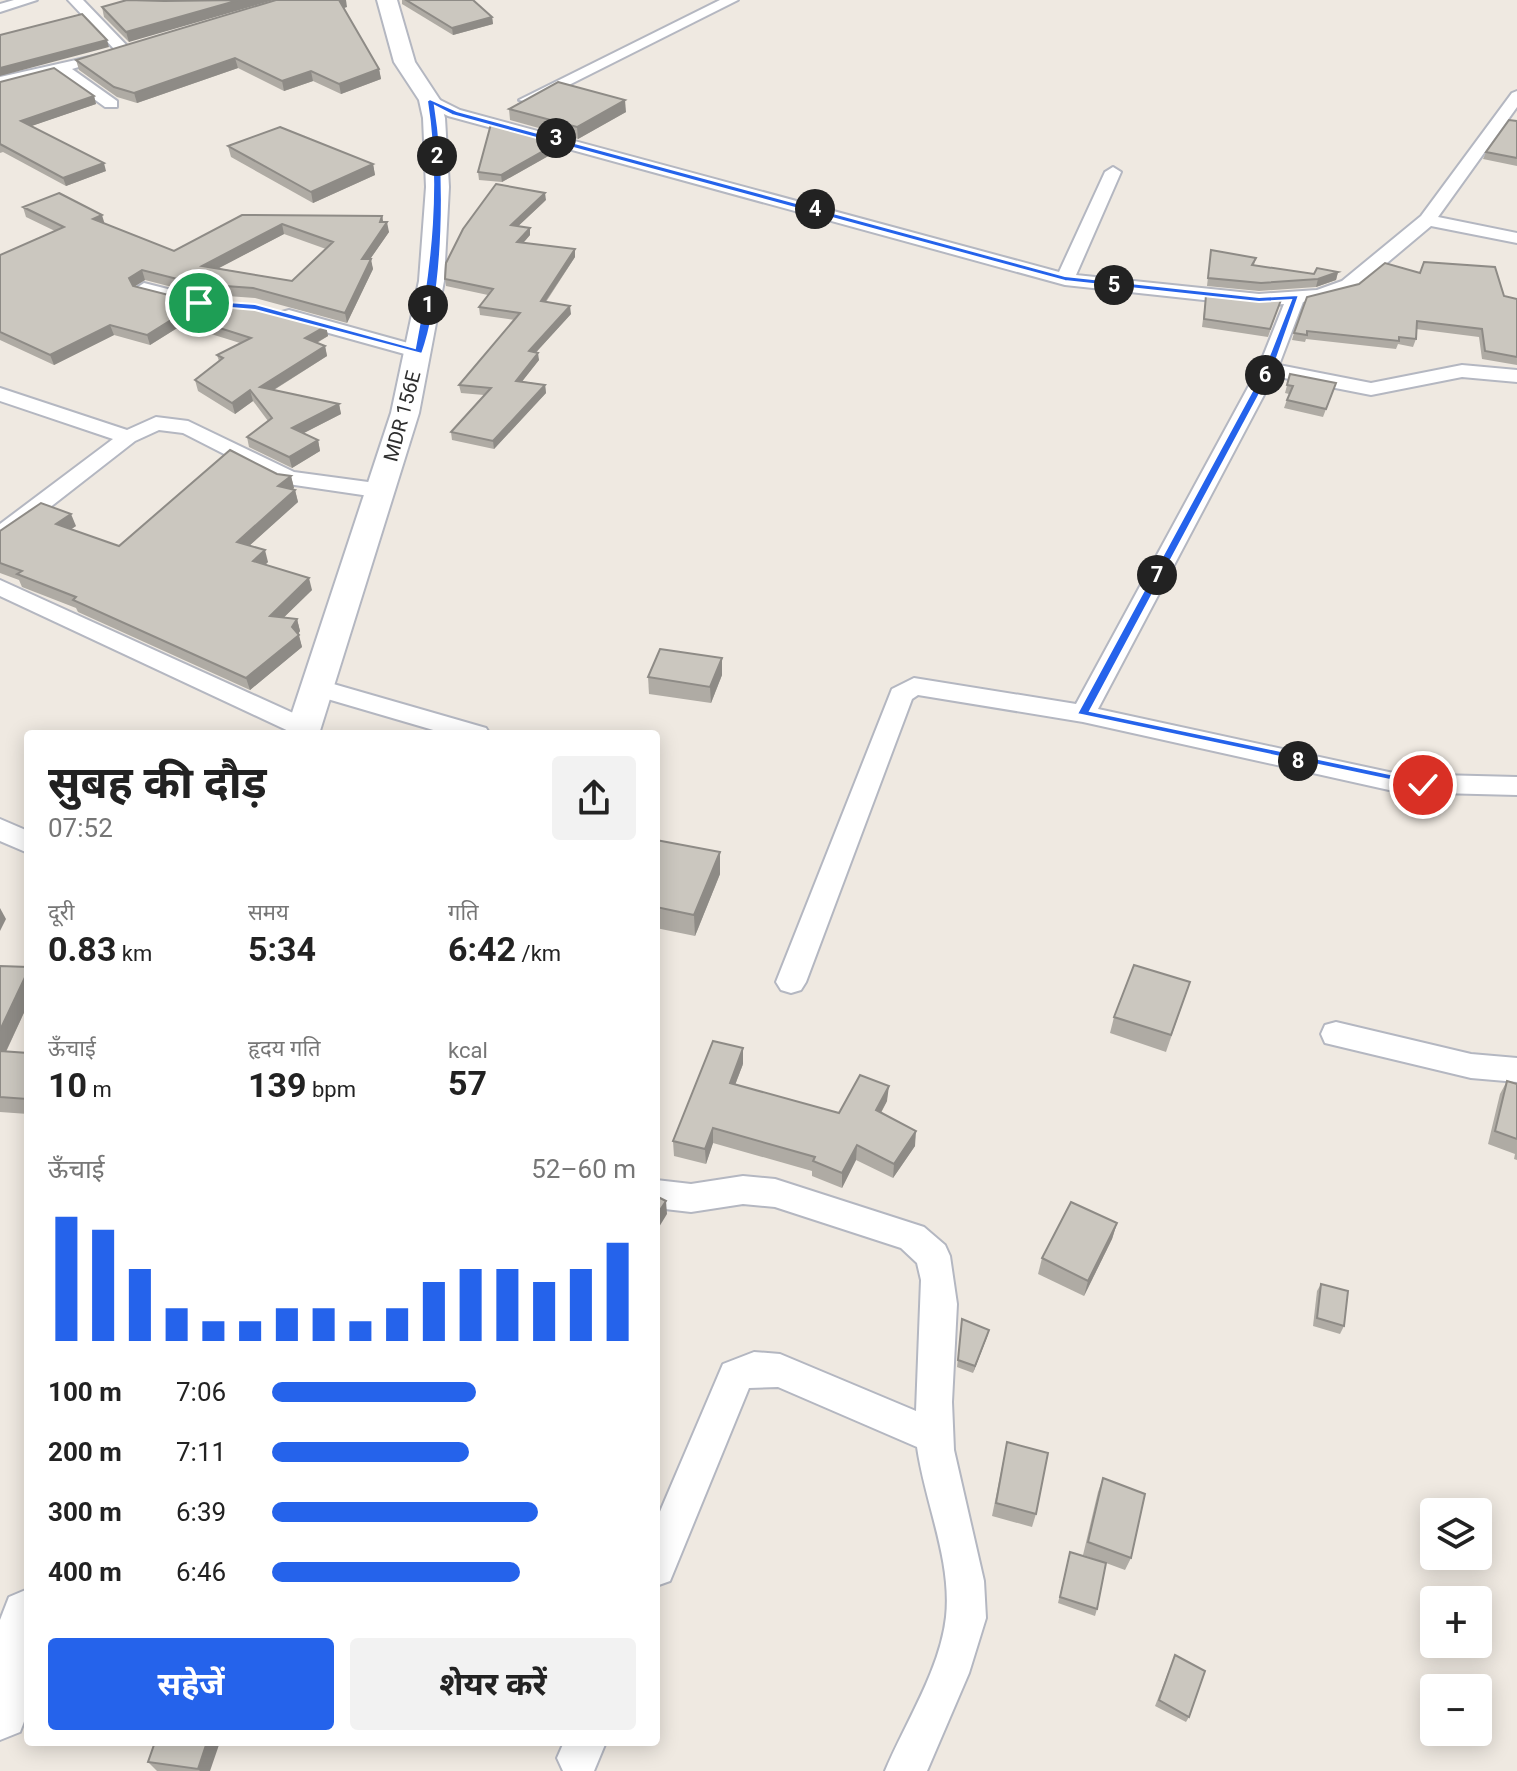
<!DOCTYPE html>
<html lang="hi">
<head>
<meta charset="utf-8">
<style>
	:root { --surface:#fff; --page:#f2f2f2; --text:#222; --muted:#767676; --accent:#2563eb }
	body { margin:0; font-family:Roboto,"Noto Sans Devanagari",sans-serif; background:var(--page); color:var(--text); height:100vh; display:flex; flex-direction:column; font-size:30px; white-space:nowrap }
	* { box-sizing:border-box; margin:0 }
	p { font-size:26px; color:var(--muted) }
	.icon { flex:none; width:44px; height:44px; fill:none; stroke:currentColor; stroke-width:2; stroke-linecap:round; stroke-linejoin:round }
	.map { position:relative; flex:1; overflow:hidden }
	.drawer { position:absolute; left:24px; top:730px; width:636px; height:1016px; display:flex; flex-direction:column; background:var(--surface); border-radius:8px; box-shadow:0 4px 20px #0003 }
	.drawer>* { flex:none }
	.controls { position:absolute; left:1420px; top:1498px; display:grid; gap:16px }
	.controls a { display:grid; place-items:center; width:72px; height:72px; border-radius:8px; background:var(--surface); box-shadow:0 4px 20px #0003; font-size:40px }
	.pin { position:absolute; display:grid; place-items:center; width:68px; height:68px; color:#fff; margin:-34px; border:4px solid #fff; border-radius:50%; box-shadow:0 2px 8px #0007 }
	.km { position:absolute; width:40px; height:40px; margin:-20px; border-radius:50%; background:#222; color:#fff; font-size:22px; line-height:40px; text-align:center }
	.round { display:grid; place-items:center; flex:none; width:84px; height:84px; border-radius:8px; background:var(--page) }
	.summary { display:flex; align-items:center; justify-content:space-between; height:136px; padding:0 24px }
	h1 { font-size:44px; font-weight:700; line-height:60px }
	.stats { display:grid; grid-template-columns:repeat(3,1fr); gap:12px; height:136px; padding:8px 24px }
	.stats div { display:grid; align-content:center }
	.stats b { font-size:34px; font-weight:700 }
	.stats small { font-size:22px; font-weight:400 }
	.stats p { font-size:22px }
	.chart { height:224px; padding:16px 24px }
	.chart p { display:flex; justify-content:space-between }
	.chart svg { width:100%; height:144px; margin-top:8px; stroke:var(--accent); stroke-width:6 }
	.action { display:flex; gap:16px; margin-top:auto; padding:16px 24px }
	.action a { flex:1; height:92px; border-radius:8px; background:var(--accent); color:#fff; font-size:32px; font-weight:700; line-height:92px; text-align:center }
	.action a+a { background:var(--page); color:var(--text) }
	ul { padding:0 24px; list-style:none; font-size:26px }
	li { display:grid; grid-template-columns:128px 96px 1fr; align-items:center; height:60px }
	li i { height:20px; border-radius:10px; background:var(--accent) }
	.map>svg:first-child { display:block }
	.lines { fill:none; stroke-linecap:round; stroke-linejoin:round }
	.street-casing { stroke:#b4b7c1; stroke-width:4 }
	.secondary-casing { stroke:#b4b7c1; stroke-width:4 }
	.street { fill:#fff; fill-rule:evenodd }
	.secondary { fill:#fff; fill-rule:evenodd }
	.wall { fill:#afaba4; fill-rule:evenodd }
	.shaded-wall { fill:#8e8b86 }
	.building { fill:#cbc7bf; stroke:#8e8b86; stroke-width:2; fill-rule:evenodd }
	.route { fill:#2563eb; stroke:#fff; stroke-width:2 }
	.labels { text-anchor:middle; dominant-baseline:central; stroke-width:6; stroke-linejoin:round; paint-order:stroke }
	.far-street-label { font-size:20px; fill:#2e2e2e; stroke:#fff }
</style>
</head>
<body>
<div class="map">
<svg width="1517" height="1771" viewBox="0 0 1517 1771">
	<rect width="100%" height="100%" fill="#efe9e1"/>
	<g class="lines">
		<defs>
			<g id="street">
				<polygon points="14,0 37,0 0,12 0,4"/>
				<polygon points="68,0 83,0 132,51 72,69 117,101 117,107 105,107 57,72 0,87 0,77 116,51"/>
				<polygon points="720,0 738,0 533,103 519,100"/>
				<polygon points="1517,91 1517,107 1438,217 1517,233 1517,243 1431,226 1356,289 1303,302 1279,365 1371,383 1462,365 1517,370 1517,382 1462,377 1371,395 1274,376 1098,709 1398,774 1517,777 1517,795 1398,792 1083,722 918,695 912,699 806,982 801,990 791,993 781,990 776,982 892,689 914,678 1076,704 1258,369 1284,304 1259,306 1065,285 448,116 424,104 424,98 436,98 460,110 1059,272 1105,172 1113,167 1121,172 1076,275 1259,294 1317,290 1342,281 1421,216 1512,93"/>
				<polygon points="144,283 207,299 209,303 200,309 137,293 135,289"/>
				<polygon points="289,310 426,348 429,352 419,358 282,320 282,312"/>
				<polygon points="0,388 127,430 156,417 188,421 294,472 383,484 394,491 383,498 281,483 183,433 159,430 135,441 8,540 0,542 0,524 113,439 0,401"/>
				<polygon points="0,580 313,722 317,728 313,734 295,734 0,596"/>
				<polygon points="316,679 486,728 490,734 447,734 307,693 304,687 307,681"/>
				<polygon points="0,819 28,831 28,853 0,841"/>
				<polygon points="1336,1022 1471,1054 1517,1058 1517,1082 1471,1078 1325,1043 1321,1034 1325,1025"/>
				<path d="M743,1176L775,1179L924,1227L945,1245L950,1256L957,1304L952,1402L954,1450L984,1581L986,1618L969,1673L927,1771H885C905,1723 940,1670 946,1617C952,1561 925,1503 917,1447L778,1387L749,1388L670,1581L656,1586V1521L723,1364L754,1352L780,1354L916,1411L921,1280L917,1263L901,1248L775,1207L743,1204L691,1212L656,1208V1180L691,1184Z"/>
				<polygon points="564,1742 606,1742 594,1771 563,1771 557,1758"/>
			</g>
			<g id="secondary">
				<polygon points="377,0 397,0 415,62 440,100 445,118 449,187 444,281 419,413 319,734 285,734 391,413 419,281 426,187 423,118 419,100 394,62"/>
				<polygon points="28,1589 28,1711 20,1732 0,1740 0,1620 9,1597"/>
			</g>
		</defs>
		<use href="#street" class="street-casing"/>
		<use href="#secondary" class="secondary-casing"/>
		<use href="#street" class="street"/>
		<use href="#secondary" class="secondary"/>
	</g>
	<g class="wall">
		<polygon points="402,0 473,0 492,17 493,24 453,35 402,4"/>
		<polygon points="164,1 129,42 104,17 102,7"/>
		<polygon points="347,7 344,8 379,69 381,79 341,94 313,81 284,91 238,68 137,103 117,97 79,70 76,60"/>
		<polygon points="0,82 94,96 96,104 31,126 106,171 66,186 3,152 0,153"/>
		<polygon points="509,109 626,112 578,139 510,120"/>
		<polygon points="1517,121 1517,166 1483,159 1486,152"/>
		<polygon points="559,142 559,150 502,182 479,180 478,172"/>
		<polygon points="228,146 373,164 375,175 313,203 231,157"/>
		<polygon points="546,200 518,226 530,228 530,235 523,243 575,257 546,302 571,314 536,352 539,360 522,381 545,385 546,393 494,449 452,440 451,432 484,395 461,393 459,385 515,320 480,315 479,307 488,295 446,286 445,279"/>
		<path d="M23,207L105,224L174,251L242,215L382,216L383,222L389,232L370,259L373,269L347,323L255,298L199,294L145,280L135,286L196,302L326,326L328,336L317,343L325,346L327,356L274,390L339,404L341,414L304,433L318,440L320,451L292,468L249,447L247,437L268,421L253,401L235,414L198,391L195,380L219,361L217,355L240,343L182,325L150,345L114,335L54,365L0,340V255L55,231L26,217ZM284,234L326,249L292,281L218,268Z"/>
		<polygon points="1211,250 1256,258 1254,265 1314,274 1338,272 1336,280 1316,287 1259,291 1207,286"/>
		<polygon points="1206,295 1281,300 1268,337 1202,327"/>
		<polygon points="1517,299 1517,365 1482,359 1479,337 1416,329 1416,339 1413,347 1398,344 1396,349 1306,339 1305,342 1292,340 1294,333"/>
		<polygon points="1290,374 1336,383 1323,417 1284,408 1289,394 1285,393"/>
		<polygon points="277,474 291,476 294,488 292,490 295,490 298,502 250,545 268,562 265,565 312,590 284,617 297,619 300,631 298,634 302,647 250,690 78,612 76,608 22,587 19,580 0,573 0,531 76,526 71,529 119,546"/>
		<polygon points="722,675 711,703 649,694 648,677"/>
		<polygon points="656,840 720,874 695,936 656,928"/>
		<polygon points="0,966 28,971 28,1004 6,1052 28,1053 28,1114 0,1112"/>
		<polygon points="1190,982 1166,1052 1110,1033 1114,1017"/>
		<polygon points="743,1064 735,1085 839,1113 887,1101 881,1113 915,1146 893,1178 856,1160 842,1188 812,1176 812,1171 713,1143 706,1164 674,1156 673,1141"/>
		<polygon points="1507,1081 1517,1084 1517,1160 1514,1159 1515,1154 1488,1144 1500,1094"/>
		<polygon points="1117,1223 1112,1239 1084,1296 1038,1274 1042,1258"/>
		<polygon points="1321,1284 1344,1326 1340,1334 1313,1326 1317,1291"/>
		<polygon points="962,1319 989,1330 987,1337 973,1373 957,1367"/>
		<polygon points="1007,1442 1036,1514 1032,1527 992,1516"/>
		<polygon points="1103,1478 1131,1558 1125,1570 1106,1563 1097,1609 1095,1616 1058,1603 1070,1552 1106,1563 1083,1555 1098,1492"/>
		<polygon points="1175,1655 1189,1717 1186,1722 1155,1706"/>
		<polygon points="148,1762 210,1771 157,1771"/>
	</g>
	<g class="shaded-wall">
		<polygon points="239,0 274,0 129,42 126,32"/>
		<polygon points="339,0 346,0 347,7 341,9"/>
		<polygon points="492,17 493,24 453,35 452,28"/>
		<polygon points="107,40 109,47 0,76 0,68"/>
		<polygon points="235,58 238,68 137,103 134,93"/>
		<polygon points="379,69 381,79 341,94 339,84"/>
		<polygon points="311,71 313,81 284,91 282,81"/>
		<polygon points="94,96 96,104 23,129 21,121"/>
		<polygon points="625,100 626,112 578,139 577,127"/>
		<polygon points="559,142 559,150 502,182 501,175"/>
		<polygon points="104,163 106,171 66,186 63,178"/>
		<polygon points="373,164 375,175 313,203 311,192"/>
		<polygon points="545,193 546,200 512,232 511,225"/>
		<polygon points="102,215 105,225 93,219"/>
		<polygon points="382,216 384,226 387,222 389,232 364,268 362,259"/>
		<polygon points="282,224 284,234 204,276 202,266"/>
		<polygon points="530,228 530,235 517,250 517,242"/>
		<polygon points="575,249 575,257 541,308 541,301"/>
		<polygon points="371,259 373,269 347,323 345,313"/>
		<polygon points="142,270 145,280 132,288 129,278"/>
		<polygon points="1338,272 1336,280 1316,287 1318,279"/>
		<polygon points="570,306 571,314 530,359 529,351"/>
		<polygon points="179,315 182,325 150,345 147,335"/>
		<polygon points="110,325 114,335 54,365 50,355"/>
		<polygon points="326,326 328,336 307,348 305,338"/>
		<polygon points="325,346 327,356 262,397 260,387"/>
		<polygon points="538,353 539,360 517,388 516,381"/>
		<polygon points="545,385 546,393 494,449 493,441"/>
		<polygon points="250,390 253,401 235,414 232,403"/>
		<polygon points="339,404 341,414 294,438 292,428"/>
		<polygon points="318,440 320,451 292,468 289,457"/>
		<polygon points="291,476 294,488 281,498 278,486"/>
		<polygon points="295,490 298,502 240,554 237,542"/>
		<polygon points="71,514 76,526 61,536 56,524"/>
		<polygon points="265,550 268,562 256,573 253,561"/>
		<polygon points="309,578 312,590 273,628 270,616"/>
		<polygon points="297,619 300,631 297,636 299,635 302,647 250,690 246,678 292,627"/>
		<polygon points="722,658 722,675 711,703 710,687"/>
		<polygon points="720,852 720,874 695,936 694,915"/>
		<polygon points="0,908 6,919 0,931"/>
		<polygon points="28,971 28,1004 0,1064 0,1030"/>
		<polygon points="743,1048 743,1064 730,1098 730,1083"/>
		<polygon points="889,1086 887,1101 874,1125 876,1110"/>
		<polygon points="713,1128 713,1143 706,1164 705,1149"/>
		<polygon points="916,1131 915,1146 893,1178 894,1164"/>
		<polygon points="857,1145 856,1160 842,1188 842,1173"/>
		<polygon points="666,1201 667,1214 656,1232 656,1216"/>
		<polygon points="1117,1223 1112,1239 1084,1296 1088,1281"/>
		<polygon points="989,1330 987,1337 973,1373 975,1366"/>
		<polygon points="207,1742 220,1742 210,1771 200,1771 198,1769"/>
	</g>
	<g class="building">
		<polygon points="127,0 164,1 239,0 126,32 102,7"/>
		<polygon points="276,0 339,0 379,69 339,84 311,71 282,81 235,58 134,93 114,87 76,60"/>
		<polygon points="406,0 473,0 492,17 452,28"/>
		<polygon points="82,14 107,40 0,68 0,35"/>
		<polygon points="54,68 94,96 21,121 104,163 63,178 0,144 0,82"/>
		<polygon points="558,82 625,100 577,127 509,109"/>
		<polygon points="1509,120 1517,121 1517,158 1486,152"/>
		<polygon points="491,124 559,142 501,175 478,172"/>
		<polygon points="280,127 373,164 311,192 228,146"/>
		<polygon points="496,184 545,193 511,225 530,228 517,242 575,249 541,301 570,306 529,351 538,353 516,381 545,385 493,441 451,432 491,388 459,385 520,313 479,307 493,289 445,279 446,263 463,229"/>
		<path d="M59,193L102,215L93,219L174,251L242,215L382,216L380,222H387L362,259H371L345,313L253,288L197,284L142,270L129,278L133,286L196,302L251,306L326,326L305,338L325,346L260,387L339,404L292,428L318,440L289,457L247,437L272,418L250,390L232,403L195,380L223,358L217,355L251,338L179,315L147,335L110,325L50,355L0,332V255L64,227L23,207ZM282,224L333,242L292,281L202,266Z"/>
		<polygon points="1211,250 1256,258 1252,265 1314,274 1317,268 1338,272 1318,279 1261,283 1208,278"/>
		<polygon points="1424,262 1495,267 1504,296 1517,299 1517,357 1485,351 1482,329 1417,321 1416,339 1399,337 1399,341 1307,331 1307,335 1294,333 1307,297 1359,284 1385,263 1420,273"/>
		<polygon points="1206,295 1281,300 1270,329 1204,319"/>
		<polygon points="1290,374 1336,383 1326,409 1287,400 1293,386 1287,385"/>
		<polygon points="230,450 277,474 291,476 278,486 295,490 237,542 265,550 253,561 309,578 270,616 297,619 292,627 299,635 246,678 73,600 76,597 17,574 22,571 0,563 0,531 41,503 71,514 56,524 119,546"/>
		<polygon points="660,649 722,658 710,687 648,677"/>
		<polygon points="199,732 229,732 228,734 199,734"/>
		<polygon points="656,840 720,852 694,915 656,907"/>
		<polygon points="1134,965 1190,982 1171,1035 1114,1017"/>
		<polygon points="0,966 28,967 28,971 0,1030"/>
		<polygon points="713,1041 743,1048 730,1083 839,1113 860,1075 889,1086 876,1110 916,1131 894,1164 857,1145 842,1173 813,1161 815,1157 713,1128 705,1149 673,1141"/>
		<polygon points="0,1051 28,1053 27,1099 0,1097"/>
		<polygon points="1507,1081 1517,1084 1517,1139 1495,1131"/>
		<polygon points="656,1196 666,1201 656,1216"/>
		<polygon points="1071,1202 1117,1223 1088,1281 1042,1258"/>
		<polygon points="1321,1284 1348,1291 1344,1326 1317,1318"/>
		<polygon points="962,1319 989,1330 975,1366 958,1360"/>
		<polygon points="1007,1442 1048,1453 1036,1514 996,1503"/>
		<polygon points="1103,1478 1145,1494 1131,1558 1088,1542"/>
		<polygon points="1070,1552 1106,1563 1097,1609 1060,1597"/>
		<polygon points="1175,1655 1205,1671 1189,1717 1159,1700"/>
		<polygon points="155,1742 207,1742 198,1769 148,1762"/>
	</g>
	<path class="route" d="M430,99L457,111L1065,276L1259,297L1299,295L1273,369L1090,711L1423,781L1429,785L1428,788L1077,714L1264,369L1291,300L1259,302L1065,281L452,115L435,106C446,174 445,289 422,354L255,310L196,305L199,300L255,304L415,348C431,267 440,183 427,101Z"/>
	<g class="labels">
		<g class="far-street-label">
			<text transform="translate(402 416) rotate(-75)">MDR 156E</text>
		</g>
	</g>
</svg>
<div class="controls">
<a><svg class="icon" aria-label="layers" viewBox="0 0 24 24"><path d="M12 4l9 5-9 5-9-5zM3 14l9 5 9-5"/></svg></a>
<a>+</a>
<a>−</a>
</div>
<div class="pin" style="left:199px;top:303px;background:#1e9e55"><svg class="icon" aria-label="arrive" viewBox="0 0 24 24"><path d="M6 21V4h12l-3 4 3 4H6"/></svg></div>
<div class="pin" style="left:1423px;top:785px;background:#d93025"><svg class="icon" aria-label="check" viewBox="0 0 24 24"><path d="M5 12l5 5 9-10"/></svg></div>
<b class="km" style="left:428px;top:305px">1</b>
<b class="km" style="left:437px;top:156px">2</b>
<b class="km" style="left:556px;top:138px">3</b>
<b class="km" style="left:815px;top:209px">4</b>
<b class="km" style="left:1114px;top:285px">5</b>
<b class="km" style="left:1265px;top:375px">6</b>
<b class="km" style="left:1157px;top:575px">7</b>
<b class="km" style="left:1298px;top:761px">8</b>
<section class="drawer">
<div class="summary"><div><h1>सुबह की दौड़</h1><p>07:52</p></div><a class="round"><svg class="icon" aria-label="share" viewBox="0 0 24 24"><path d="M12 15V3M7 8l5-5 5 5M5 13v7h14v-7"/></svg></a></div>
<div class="stats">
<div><p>दूरी</p><b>0.83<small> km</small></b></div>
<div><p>समय</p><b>5:34</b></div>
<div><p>गति</p><b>6:42<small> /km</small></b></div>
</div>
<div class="stats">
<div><p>ऊँचाई</p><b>10<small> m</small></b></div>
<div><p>हृदय गति</p><b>139<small> bpm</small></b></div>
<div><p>kcal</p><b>57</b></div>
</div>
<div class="chart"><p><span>ऊँचाई</span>52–60 m</p>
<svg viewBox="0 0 160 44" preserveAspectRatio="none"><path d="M5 44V6M15 44V10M25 44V22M35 44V34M45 44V38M55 44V38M65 44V34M75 44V34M85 44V38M95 44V34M105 44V26M115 44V22M125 44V22M135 44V26M145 44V22M155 44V14"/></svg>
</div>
<ul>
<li><b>100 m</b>7:06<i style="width:56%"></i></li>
<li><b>200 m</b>7:11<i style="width:54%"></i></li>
<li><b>300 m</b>6:39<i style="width:73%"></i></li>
<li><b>400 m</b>6:46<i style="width:68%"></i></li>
</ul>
<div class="action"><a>सहेजें</a><a>शेयर करें</a></div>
</section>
</div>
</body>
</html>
